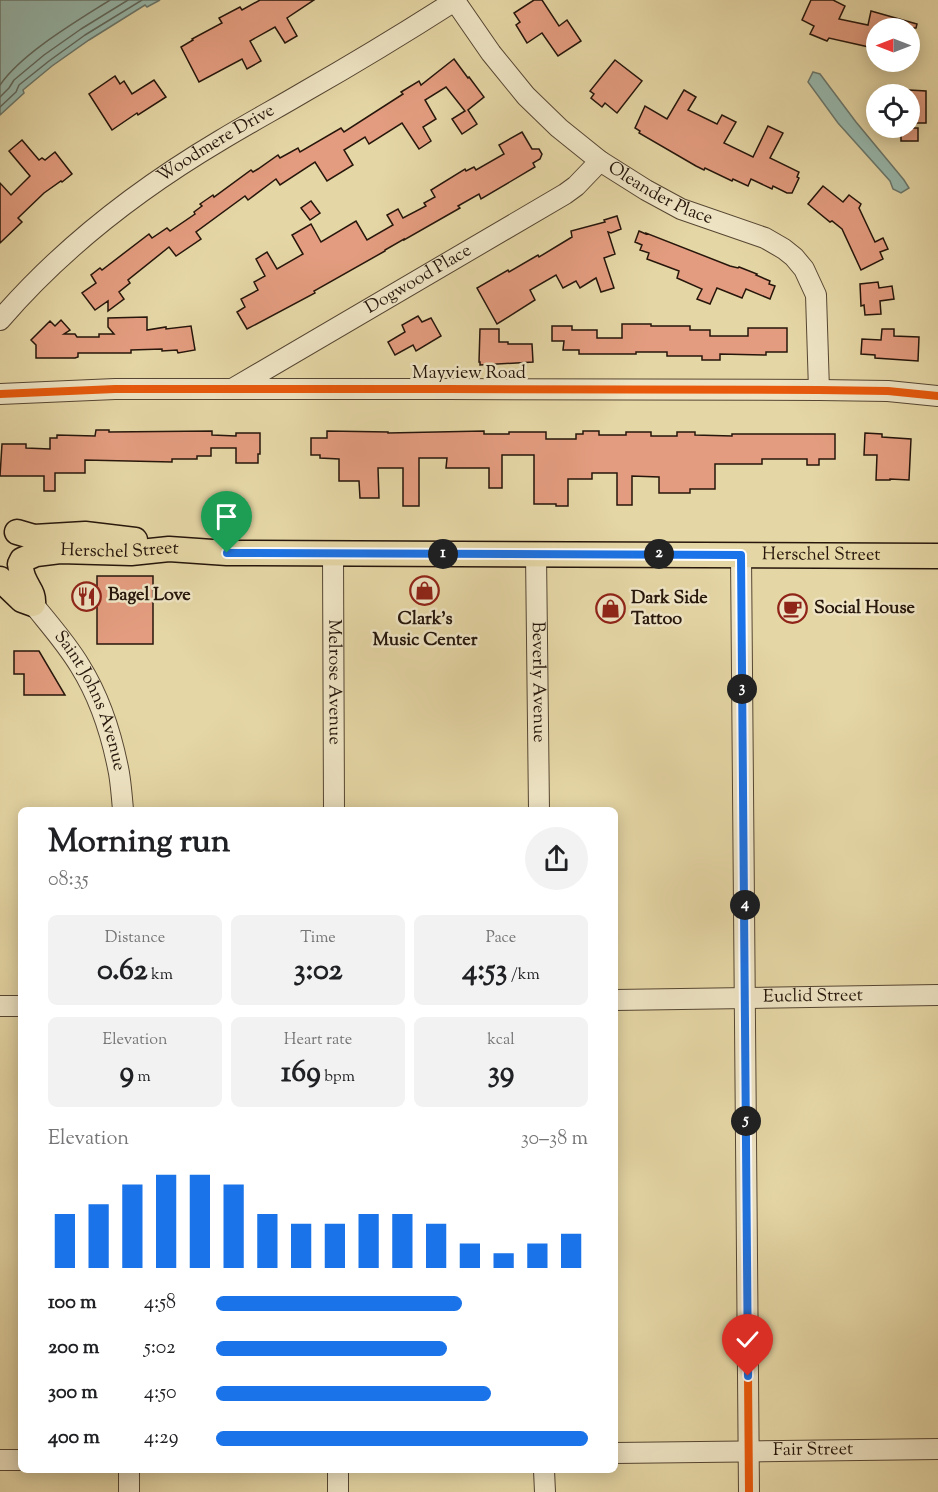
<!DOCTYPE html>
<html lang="en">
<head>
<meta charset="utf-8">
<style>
	:root { --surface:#fff; --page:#f2f2f2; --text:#202124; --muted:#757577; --accent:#1a73e8 }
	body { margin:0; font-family:"Sorts Mill Goudy",serif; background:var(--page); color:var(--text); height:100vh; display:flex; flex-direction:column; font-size:22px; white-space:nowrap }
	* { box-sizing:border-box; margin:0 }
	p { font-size:20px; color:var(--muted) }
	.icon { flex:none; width:33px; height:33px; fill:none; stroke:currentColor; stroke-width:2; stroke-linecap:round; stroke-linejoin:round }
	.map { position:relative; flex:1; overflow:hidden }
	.details { position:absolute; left:18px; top:807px; width:600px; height:666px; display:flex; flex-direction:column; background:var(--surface); border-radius:9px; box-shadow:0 3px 15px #0003 }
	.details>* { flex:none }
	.needle { width:39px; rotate:270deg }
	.controls { position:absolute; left:866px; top:18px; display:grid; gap:12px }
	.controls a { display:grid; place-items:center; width:54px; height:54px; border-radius:50%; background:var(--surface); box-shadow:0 3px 15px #0003; font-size:30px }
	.pin { position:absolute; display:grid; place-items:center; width:51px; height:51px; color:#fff; margin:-62px -26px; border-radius:50% 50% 50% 0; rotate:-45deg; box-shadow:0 0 6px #0007 }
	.pin .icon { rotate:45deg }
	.km { position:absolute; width:30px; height:30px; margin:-15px; border-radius:50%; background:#222; color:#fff; font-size:16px; line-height:30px; text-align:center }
	.round { display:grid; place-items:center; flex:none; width:63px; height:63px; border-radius:32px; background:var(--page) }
	.head { display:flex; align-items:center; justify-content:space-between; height:102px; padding:0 30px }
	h1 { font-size:33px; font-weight:800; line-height:45px }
	.metrics { display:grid; grid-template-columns:repeat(3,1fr); gap:9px; height:102px; padding:6px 30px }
	.metrics div { display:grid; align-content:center; border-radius:9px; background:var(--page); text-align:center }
	.metrics b { font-size:30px; font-weight:800 }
	.metrics small { font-size:16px; font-weight:400 }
	.metrics p { font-size:16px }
	.chart { height:168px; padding:12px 30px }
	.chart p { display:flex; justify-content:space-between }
	.chart svg { width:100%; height:108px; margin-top:6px; stroke:var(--accent); stroke-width:6 }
	ul { padding:0 30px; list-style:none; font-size:20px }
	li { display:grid; grid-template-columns:96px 72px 1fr; align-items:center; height:45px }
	li i { height:15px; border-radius:8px; background:var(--accent) }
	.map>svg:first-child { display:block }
	.water { fill:#96b8ad; stroke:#69776c; stroke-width:1.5 }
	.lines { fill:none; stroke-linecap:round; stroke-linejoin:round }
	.shore { stroke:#5e675c; stroke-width:1.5 }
	.building { fill:#e39c7f; stroke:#26160b; stroke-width:1.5 }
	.minor-casing { stroke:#564632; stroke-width:22 }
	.major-casing { stroke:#26160b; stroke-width:27 }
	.minor { stroke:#eee4c4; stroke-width:20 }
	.major { stroke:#e5d6a5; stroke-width:24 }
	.cycleway-casing { stroke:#eee4c4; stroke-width:11 }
	.cycleway { stroke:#e8590c; stroke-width:8 }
	.route-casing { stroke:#fff; stroke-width:12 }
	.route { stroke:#1a73e8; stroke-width:8 }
	.labels { text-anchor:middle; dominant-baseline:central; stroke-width:5; stroke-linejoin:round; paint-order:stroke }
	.street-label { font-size:18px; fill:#26160b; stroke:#eee4c4 }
	.poi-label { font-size:18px; font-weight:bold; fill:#26160b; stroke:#eee4c4; text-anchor:start }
</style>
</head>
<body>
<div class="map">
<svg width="938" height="1492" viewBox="0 0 938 1492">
	<rect width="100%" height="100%" fill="#e5d6a5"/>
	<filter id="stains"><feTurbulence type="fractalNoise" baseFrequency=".00333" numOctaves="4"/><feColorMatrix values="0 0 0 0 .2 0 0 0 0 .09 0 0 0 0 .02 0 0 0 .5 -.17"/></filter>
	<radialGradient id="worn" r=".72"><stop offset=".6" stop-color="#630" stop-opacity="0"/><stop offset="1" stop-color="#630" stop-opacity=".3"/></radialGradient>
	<g class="water">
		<polygon points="0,0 160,0 147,7 145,5 89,40 52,66 23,90 24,93 0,115"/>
		<polygon points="813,72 820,74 856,122 904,180 909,188 901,193 893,189 890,181 838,123 808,82"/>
	</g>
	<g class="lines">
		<g class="shore">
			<path d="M0,85C22,53 77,21 110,0"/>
			<polyline points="0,97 9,88 14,80 44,55 81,29 128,0"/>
			<polyline points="0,107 16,92 19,85 49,61 85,35 142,0"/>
		</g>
	</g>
	<g class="building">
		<polygon points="260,0 314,0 287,18 297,36 285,43 275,27 250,41 261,61 247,69 242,59 199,82 181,47 193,40 192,39 222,23 219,18 240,7 242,10"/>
		<polygon points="534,0 542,0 559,26 567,20 581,41 558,56 542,33 527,43 516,25 520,22 514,13"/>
		<polygon points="811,0 833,0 845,6 839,19 868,25 871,11 917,24 916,28 876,28 873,41 870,41 869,47 829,38 827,41 810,34 814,26 802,20"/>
		<polygon points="454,59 468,78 469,77 484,97 468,110 477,124 462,134 452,119 465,111 446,87 425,100 436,119 423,127 431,141 419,149 402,123 369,144 365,137 344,150 353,165 327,181 315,162 280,185 276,179 248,200 245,196 196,232 201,239 176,256 169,247 128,280 130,283 119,292 124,299 108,311 108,301 95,310 82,293 96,283 91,275 100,268 102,270 149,234 152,238 167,228 170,231 195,214 194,212 202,206 200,204 213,195 214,197 251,170 253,172 258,169 278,155 280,158 298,148 300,152 341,128 344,132 403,94 401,92 419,81 421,85"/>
		<polygon points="615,60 642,81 617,113 605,103 602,107 591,98 594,94 590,91"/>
		<polygon points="115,76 120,84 124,81 132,94 154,80 166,97 138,115 137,113 112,130 89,94"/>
		<polygon points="684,90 696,97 688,110 717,124 722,115 736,122 724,143 753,157 768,126 783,133 770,158 799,172 797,177 799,178 792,193 787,193 773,186 772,189 751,179 748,186 733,179 732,181 705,168 704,170 696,166 639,133 640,131 635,128 645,106 667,119"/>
		<polygon points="909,90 926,91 926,123 909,123"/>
		<rect x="901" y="128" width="17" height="13"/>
		<polygon points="522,132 532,149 539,149 542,154 540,159 533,163 535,167 481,199 479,194 458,206 460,208 404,240 404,239 385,250 385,251 314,291 315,293 247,329 237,312 245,307 241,299 258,290 254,282 265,276 256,259 267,252 277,269 303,254 292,235 311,224 321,242 356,221 367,240 393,225 387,215 398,209 403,218 426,206 424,203 435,197 431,190 465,169 466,171 474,167 476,170 504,154 499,145"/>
		<polygon points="22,140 39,160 42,158 45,160 55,152 72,174 62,182 61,181 44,193 18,218 22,222 0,243 0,183 11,195 30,176 9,151"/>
		<polygon points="823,186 843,202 849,195 861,204 859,208 875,242 883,238 888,249 880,252 883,259 861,270 842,229 832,221 830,222 808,204"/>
		<polygon points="311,201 320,213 310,220 301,208"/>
		<polygon points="617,216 621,229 611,233 608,232 615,254 604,258 614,288 601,292 596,278 580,288 576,281 563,288 556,275 530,290 535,300 497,324 477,288 508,270 509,272 538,255 539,257 572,237 571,231 605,222 604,220"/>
		<polygon points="639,231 646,234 646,233 730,266 738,268 739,267 757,274 756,275 770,281 769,284 775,286 770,299 746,289 742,298 717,288 710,304 697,299 702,289 677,278 679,271 647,259 649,253 640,250 642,245 635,242"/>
		<polygon points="878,282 879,288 892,286 894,299 880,301 881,314 865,315 864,305 861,306 860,284"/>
		<polygon points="418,316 422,322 431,318 441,336 416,351 413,345 395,355 388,342 405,332 402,325"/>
		<polygon points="147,317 147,330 166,327 166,329 191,326 195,350 178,353 177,350 162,351 162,349 131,350 131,353 78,353 78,357 75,358 36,358 36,345 31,340 50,321 55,326 61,320 70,330 64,334 75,334 77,337 99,337 99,334 114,334 108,327 108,318"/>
		<polygon points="622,324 651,324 651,326 690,326 690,330 710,330 710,336 748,336 748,328 787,328 787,352 766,352 766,355 720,354 720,360 702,360 702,356 667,356 667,352 636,352 636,354 579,354 579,350 563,350 564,341 552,341 552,326 572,326 572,330 597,330 597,338 622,338"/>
		<polygon points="480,329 499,329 499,342 508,342 508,344 532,344 533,362 480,365 480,362 479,362"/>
		<polygon points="882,329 894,329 894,336 919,337 918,361 875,358 875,355 861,354 862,339 881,340"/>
		<polygon points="96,430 109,430 109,432 212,431 212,435 236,436 236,433 260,433 260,454 258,454 258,463 236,463 236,448 211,448 211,456 197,456 197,459 172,459 172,462 85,460 85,473 55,473 55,491 44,491 44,476 0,476 2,444 26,444 26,448 50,449 50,438 57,438 57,435 95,436"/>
		<polygon points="327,431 388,432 388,433 484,431 484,434 509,434 509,432 546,432 546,439 576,439 576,434 583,434 583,431 599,431 599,435 626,435 626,432 651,432 651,436 677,436 677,432 695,432 695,435 732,436 732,434 835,434 835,459 819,459 819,465 807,465 807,459 762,459 762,464 715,464 715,489 690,489 690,493 659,493 659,477 632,476 632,505 617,505 617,473 592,473 592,479 568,479 568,506 556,506 556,504 534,504 534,455 502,455 502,488 489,488 489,468 446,468 447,458 419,458 419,506 403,506 403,468 378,468 379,498 360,498 359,481 339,481 339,459 320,458 320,455 311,455 311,438 327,438"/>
		<polygon points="865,433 882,434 882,437 911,439 909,480 890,479 890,480 876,480 877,455 864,455"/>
		<rect x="97" y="576" width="56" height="68"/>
		<polygon points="14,651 39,651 65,695 24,695 24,674 14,674"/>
	</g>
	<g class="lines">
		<defs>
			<g id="minor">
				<path id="s1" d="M455,1L491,53L526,96L559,128L600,161L646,190L681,209L765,238L784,249L794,257L804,269L816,295L819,390"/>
				<path id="s2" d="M0,320C62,248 140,188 221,140C249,123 277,108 304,92C355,63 406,32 456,0"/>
				<path id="s3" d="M234,388L565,194L576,186L600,161"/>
				<polyline points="0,394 115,389 447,389 819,390 888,391 938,396"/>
				<path id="s4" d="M333,554L334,810"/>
				<path id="s5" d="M536,554L539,810"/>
				<polyline points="741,555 749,1492"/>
				<path id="s6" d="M33,604C49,624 67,644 80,666C100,698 112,736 119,773C121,785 122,798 123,810"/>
				<path id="s7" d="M615,1000L938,995"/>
				<polyline points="0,1006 21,1006"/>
				<path id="s8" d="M615,1453L938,1449"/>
				<polyline points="0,1460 21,1460"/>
				<polyline points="129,1470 129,1492"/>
				<polyline points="338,1470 338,1492"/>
				<polyline points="544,1470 545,1492"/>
			</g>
			<g id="major">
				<polyline points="17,532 34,537 85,534 135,540"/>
				<path id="s9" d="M22,560L36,554L60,551L131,553L169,549L227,553L938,556"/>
				<path d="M0,579L22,600L33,604C34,593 28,589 24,579C22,575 21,569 20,564"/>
			</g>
		</defs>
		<use href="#minor" class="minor-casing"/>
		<use href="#major" class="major-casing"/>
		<use href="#minor" class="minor"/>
		<use href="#major" class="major"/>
		<defs>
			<g id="cycleway">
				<polyline points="0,394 115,389 447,389 819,390 888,391 938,396"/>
				<polyline points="741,555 749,1492"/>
			</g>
		</defs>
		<use href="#cycleway" class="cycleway-casing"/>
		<use href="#cycleway" class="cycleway"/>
	</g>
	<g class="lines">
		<defs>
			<polyline id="route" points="227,553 741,555 748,1376"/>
		</defs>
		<use href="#route" class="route-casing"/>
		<use href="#route" class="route"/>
	</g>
	<defs>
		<symbol id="shop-ring" viewBox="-11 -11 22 22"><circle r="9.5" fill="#eee4c4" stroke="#8f2418" stroke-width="1.5"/><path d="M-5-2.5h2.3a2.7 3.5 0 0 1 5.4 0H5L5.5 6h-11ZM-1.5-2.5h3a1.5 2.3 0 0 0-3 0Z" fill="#8f2418"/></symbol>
		<symbol id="restaurant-ring" viewBox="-11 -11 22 22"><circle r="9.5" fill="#eee4c4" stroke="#8f2418" stroke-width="1.5"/><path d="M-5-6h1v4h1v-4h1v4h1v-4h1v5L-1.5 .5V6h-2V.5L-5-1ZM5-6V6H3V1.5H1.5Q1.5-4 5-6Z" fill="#8f2418"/></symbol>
		<symbol id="cafe-ring" viewBox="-11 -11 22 22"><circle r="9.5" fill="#eee4c4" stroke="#8f2418" stroke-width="1.5"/><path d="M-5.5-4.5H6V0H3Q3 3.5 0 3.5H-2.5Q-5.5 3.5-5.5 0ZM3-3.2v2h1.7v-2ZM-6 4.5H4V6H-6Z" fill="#8f2418"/></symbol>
	</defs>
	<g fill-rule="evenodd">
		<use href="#shop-ring" x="408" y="574" width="33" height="33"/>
		<use href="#restaurant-ring" x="70" y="580" width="33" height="33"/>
		<use href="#shop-ring" x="594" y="592" width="33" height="33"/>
		<use href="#cafe-ring" x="776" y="592" width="33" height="33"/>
	</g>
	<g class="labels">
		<g class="street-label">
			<text stroke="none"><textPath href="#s2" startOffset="280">Woodmere Drive</textPath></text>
			<text stroke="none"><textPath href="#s1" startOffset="286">Oleander Place</textPath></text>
			<text stroke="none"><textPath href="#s3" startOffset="214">Dogwood Place</textPath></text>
			<text x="469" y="374">Mayview Road</text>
			<text stroke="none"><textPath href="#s9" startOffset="99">Herschel Street</textPath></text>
			<text stroke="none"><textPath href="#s9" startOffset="801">Herschel Street</textPath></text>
			<text stroke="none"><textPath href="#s4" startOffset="128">Melrose Avenue</textPath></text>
			<text stroke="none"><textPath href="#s5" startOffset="128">Beverly Avenue</textPath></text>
			<text stroke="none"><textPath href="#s6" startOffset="114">Saint Johns Avenue</textPath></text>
			<text stroke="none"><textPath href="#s7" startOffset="198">Euclid Street</textPath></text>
			<text stroke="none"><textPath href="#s8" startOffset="198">Fair Street</textPath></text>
		</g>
		<g class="poi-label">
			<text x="108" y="596">Bagel Love</text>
			<text x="631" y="599">Dark Side<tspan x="631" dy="21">Tattoo</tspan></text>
			<text x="814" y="609">Social House</text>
			<text x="425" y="620" text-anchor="middle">Clark's<tspan x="425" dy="21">Music Center</tspan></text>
		</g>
	</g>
	<rect width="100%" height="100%" filter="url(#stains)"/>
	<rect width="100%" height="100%" fill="url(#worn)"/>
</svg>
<div class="controls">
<a><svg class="needle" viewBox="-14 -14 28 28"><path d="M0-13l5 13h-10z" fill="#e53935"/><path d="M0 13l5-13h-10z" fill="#757577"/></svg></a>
<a><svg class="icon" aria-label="locate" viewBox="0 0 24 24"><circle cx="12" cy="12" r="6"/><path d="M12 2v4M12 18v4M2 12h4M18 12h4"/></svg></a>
</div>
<div class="pin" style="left:227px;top:553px;background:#1e9e55"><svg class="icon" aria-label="arrive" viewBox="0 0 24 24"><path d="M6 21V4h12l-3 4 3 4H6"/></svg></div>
<div class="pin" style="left:748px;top:1376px;background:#d93025"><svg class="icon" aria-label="check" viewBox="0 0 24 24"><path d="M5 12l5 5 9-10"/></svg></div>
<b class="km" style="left:443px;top:554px">1</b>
<b class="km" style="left:659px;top:554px">2</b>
<b class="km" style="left:742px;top:689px">3</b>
<b class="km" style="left:745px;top:905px">4</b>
<b class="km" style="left:746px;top:1121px">5</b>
<section class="details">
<div class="head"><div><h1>Morning run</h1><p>08:35</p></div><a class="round"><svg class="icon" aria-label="share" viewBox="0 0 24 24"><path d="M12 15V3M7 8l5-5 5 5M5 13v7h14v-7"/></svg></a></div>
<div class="metrics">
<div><p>Distance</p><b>0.62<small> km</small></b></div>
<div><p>Time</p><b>3:02</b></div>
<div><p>Pace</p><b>4:53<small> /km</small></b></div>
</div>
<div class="metrics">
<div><p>Elevation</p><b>9<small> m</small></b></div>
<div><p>Heart rate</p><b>169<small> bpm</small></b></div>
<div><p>kcal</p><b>39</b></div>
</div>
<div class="chart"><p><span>Elevation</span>30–38 m</p>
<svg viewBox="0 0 160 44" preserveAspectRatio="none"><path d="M5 44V22M15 44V18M25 44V10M35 44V6M45 44V6M55 44V10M65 44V22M75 44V26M85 44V26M95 44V22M105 44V22M115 44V26M125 44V34M135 44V38M145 44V34M155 44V30"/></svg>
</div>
<ul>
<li><b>100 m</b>4:58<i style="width:66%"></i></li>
<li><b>200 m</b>5:02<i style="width:62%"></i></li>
<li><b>300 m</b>4:50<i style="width:74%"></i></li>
<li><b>400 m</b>4:29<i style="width:100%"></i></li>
</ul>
</section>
</div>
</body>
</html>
